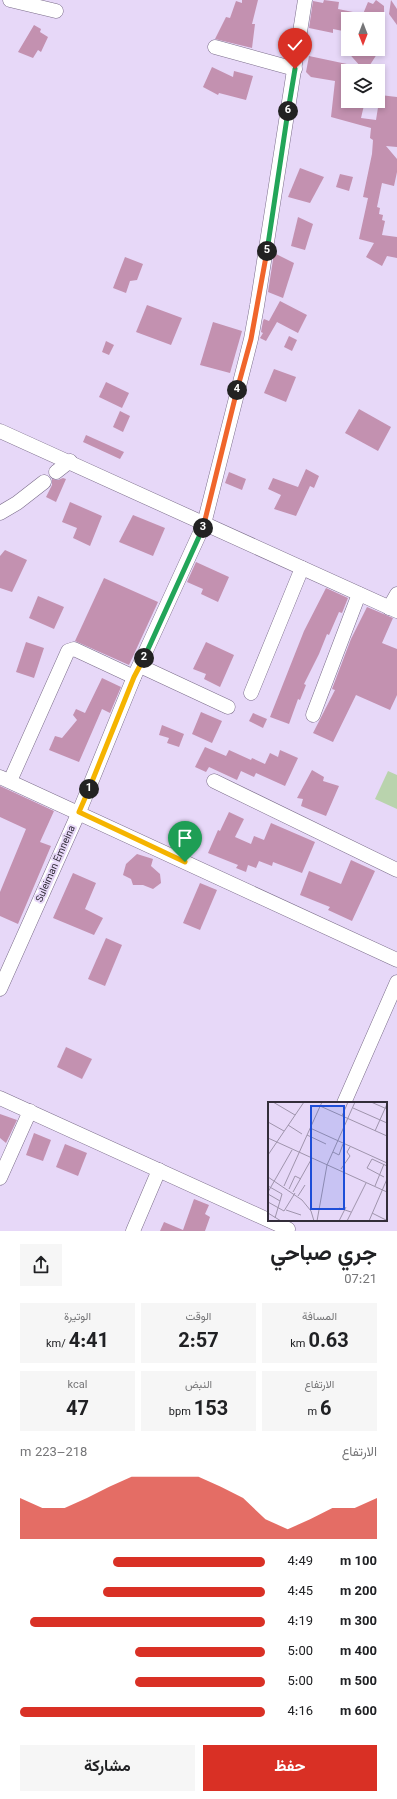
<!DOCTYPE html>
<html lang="ar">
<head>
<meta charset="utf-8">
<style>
	:root { --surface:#fff; --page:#f6f6f6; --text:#202124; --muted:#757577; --accent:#d93025 }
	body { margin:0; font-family:Georgia,Vazirmatn,serif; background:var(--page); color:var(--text); direction:rtl; height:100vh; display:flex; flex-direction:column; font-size:15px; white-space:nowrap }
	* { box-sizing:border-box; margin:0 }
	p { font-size:13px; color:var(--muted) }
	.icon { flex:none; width:22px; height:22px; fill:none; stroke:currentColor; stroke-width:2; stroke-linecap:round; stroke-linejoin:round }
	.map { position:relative; height:1231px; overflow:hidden; direction:ltr }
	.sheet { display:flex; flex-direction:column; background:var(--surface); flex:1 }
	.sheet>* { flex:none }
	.needle { width:26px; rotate:180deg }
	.fabs { position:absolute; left:341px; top:12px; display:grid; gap:8px }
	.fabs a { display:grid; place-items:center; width:44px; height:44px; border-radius:0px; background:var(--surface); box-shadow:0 2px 6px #0003; font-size:20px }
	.pin { position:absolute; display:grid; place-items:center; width:34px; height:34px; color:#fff; margin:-41px -17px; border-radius:50% 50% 50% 0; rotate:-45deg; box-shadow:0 0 4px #0007 }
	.pin .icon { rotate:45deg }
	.km { position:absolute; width:20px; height:20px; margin:-10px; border-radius:50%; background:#222; color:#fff; font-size:11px; line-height:20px; text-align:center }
	.round { display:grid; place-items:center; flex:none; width:42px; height:42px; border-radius:0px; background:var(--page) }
	.overview { display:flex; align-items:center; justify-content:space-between; height:68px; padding:0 20px }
	h1 { font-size:22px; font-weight:700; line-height:30px }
	.stats { display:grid; grid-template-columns:repeat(3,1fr); gap:6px; height:68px; padding:4px 20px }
	.stats div { display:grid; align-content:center; border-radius:0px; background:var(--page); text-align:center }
	.stats b { font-size:20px; font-weight:700 }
	.stats small { font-size:11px; font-weight:400 }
	.stats p { font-size:11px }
	.chart { height:112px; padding:8px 20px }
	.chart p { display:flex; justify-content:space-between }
	.chart svg { width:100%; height:72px; margin-top:4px; fill:var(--accent); opacity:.7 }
	.primary-button { display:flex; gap:8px; margin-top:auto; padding:8px 20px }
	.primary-button a { flex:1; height:46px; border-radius:0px; background:var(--accent); color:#fff; font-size:16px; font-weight:700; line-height:46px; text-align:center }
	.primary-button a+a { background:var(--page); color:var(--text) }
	ul { padding:0 20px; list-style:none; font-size:13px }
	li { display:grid; grid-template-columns:64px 48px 1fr; align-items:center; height:30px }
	li i { height:10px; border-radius:5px; background:var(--accent) }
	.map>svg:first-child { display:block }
	.green { fill:#b9d3ad }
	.building { fill:#c391b0 }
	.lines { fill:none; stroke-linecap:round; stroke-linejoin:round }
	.minor-casing { stroke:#7b6d8a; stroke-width:15 }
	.minor { stroke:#fff; stroke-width:14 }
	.split-1-casing { stroke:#fff; stroke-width:8 }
	.split-2-casing { stroke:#fff; stroke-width:8 }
	.split-3-casing { stroke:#fff; stroke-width:8 }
	.split-4-casing { stroke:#fff; stroke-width:8 }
	.split-5-casing { stroke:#fff; stroke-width:8 }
	.split-6-casing { stroke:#fff; stroke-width:8 }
	.split-7-casing { stroke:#fff; stroke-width:8 }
	.split-1 { stroke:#f5b400; stroke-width:5 }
	.split-2 { stroke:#f5b400; stroke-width:5 }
	.split-3 { stroke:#22a559; stroke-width:5 }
	.split-4 { stroke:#f0652b; stroke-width:5 }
	.split-5 { stroke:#f0652b; stroke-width:5 }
	.split-6 { stroke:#22a559; stroke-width:5 }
	.split-7 { stroke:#22a559; stroke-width:5 }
	.labels { text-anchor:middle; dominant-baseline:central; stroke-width:4; stroke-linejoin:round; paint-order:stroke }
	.street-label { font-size:10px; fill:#332d3a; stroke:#e7d8f8 }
	.inset-road { fill:none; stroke:#9f94ac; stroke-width:1 }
	.view { fill:#1d4ed8; fill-opacity:0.15; stroke:#1d4ed8; stroke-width:2 }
	.inset-edge { fill:none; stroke:#332d3a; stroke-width:2 }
</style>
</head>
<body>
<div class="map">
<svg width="397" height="1231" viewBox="0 0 397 1231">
	<rect width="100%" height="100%" fill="#e7d8f8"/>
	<polygon class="green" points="388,771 397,775 397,809 375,799"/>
	<g class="building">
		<polygon points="242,0 258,0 252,24 255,24 252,48 215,39 226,17 230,18 236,1 242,3"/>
		<polygon points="324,0 339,2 338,9 363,14 368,2 373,4 376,0 384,6 384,19 348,19 348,32 333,29 333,33 309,28 313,1 323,3"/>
		<polygon points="391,0 397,9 397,25 389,14"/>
		<polygon points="34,25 41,29 40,32 48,37 41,52 38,50 33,58 18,52"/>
		<polygon points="345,49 378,49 377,54 366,71 348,71 348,101 365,101 361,118 376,120 380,95 397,97 397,147 386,146 397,159 397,172 394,186 382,183 377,207 380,208 379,214 383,215 382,220 385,221 382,235 397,237 397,258 387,256 382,266 366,257 374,243 359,239 368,198 363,197 372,154 373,140 370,138 371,128 331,117 335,81 311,77 306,72 309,56 361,67"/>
		<polygon points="212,67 233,77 234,71 253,76 246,100 219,93 218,95 203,87"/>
		<polygon points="300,168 324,177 310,203 288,197"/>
		<polygon points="340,174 353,177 349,191 336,187"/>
		<polygon points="298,217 313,224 305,250 291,246"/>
		<polygon points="274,253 294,263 283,298 268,292"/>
		<polygon points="125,257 143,264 137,280 130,281 126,293 113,288"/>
		<polygon points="280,301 307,315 298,333 277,322 266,341 260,338 263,333 261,332 263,321 264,319 269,321"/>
		<polygon points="147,305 182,318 171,345 136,332"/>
		<polygon points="213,322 242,331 230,373 200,365"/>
		<polygon points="289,336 297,340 292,351 284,347"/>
		<polygon points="106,341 114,345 109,355 102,352"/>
		<polygon points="274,369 296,377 286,402 264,393"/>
		<polygon points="106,382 129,393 122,408 99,397"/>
		<polygon points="359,409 391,427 378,451 345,433"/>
		<polygon points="120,411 130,416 123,432 113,427"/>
		<polygon points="86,435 124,452 120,459 83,442"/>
		<polygon points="306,469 319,476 314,488 310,486 296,516 274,509 281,495 268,489 273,478 298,487"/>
		<polygon points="229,472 246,479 242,490 225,483"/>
		<polygon points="63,478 66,479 56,502 46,497 52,485 52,479 58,480"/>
		<polygon points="70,502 102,516 90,546 73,538 77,528 62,522"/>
		<polygon points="133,515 165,528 153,556 119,542"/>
		<polygon points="5,550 27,560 12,592 0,588 0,556"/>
		<polygon points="196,562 229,577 218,602 201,594 203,589 187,582"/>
		<polygon points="104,578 158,602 129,665 75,641"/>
		<polygon points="326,588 348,598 342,613 339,612 329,635 327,634 319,654 304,684 306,685 300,700 298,699 289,724 270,717 304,631"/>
		<polygon points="38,596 64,607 54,629 29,618"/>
		<polygon points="367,607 393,618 382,643 397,649 397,695 390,710 356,695 333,742 313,733 335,690 332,689 351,639"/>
		<polygon points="26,642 44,648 34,678 16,672"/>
		<polygon points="206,642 234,655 220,687 204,679 206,674 193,669"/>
		<polygon points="102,678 121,687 110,713 102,709 79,762 49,750 55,736 62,738 77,720 73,715 76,709 85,713"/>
		<polygon points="201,712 222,721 212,743 192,734"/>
		<polygon points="253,713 267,719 263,728 249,721"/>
		<polygon points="162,725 184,734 179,747 167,743 169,738 159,735"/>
		<polygon points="205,747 226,756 229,750 251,760 252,758 265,764 270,753 278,757 280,750 298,758 285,786 256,773 254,777 241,771 237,780 209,767 206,772 195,767"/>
		<polygon points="312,770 324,777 323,781 339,786 326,816 301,806 303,799 297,798"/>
		<polygon points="0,786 54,811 40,842 51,846 18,924 0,916 0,892 26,829 0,817"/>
		<polygon points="229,812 244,819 235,837 251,844 254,836 264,840 271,823 315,842 302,873 273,862 272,866 259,861 256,868 248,865 246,872 236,868 238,865 208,853 218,830 220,831"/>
		<polygon points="137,854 153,859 151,866 160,874 161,883 153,889 143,885 133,885 131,879 123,875 126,864"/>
		<polygon points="351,860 375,871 352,921 328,910 330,907 300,895 309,871 341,884"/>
		<polygon points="73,873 96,883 85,909 103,918 94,935 53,918"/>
		<polygon points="200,883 217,890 200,930 183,923"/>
		<polygon points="106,938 122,945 105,986 88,979"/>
		<polygon points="66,1047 92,1059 82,1079 57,1067"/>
		<polygon points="0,1114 17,1120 6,1143 0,1138"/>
		<polygon points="34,1133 51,1140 43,1161 26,1155"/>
		<polygon points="65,1144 87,1153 78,1176 56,1167"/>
		<polygon points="194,1199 209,1205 205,1214 210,1217 205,1231 160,1231 164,1222 183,1230"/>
	</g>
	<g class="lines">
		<defs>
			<g id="minor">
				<polyline points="10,0 56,11"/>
				<polyline points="215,47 295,69"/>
				<polyline points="0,431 397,611"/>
				<polyline points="56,472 70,461"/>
				<polyline points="0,513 17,503 44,482"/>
				<polyline points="389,608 397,594"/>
				<polyline points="140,666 228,707"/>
				<polyline points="251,693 302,568"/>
				<polyline points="313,715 359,594"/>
				<polyline points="0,777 397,960"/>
				<polyline points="10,781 68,651 74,649 134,677"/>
				<polyline points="214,781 397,870"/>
				<polyline points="0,989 79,812 134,677 204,524 251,339 257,306 305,0"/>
				<polyline points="0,1098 288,1229"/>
				<polyline points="344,1103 397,982"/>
				<polyline points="0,1178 30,1111"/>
				<polyline points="133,1231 159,1170"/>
			</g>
		</defs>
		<use href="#minor" class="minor-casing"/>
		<use href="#minor" class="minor"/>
	</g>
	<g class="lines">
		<defs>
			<polyline id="split-1" points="89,789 79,812 185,862"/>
			<polyline id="split-2" points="89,789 134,677 144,658"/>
			<polyline id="split-3" points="144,658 203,528"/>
			<polyline id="split-4" points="203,528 237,390"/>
			<polyline id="split-5" points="237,390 251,339 267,251"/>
			<polyline id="split-6" points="267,251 288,111"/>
			<polyline id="split-7" points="288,111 295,69"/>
		</defs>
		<use href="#split-1" class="split-1-casing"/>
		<use href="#split-2" class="split-2-casing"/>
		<use href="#split-3" class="split-3-casing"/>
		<use href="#split-4" class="split-4-casing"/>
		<use href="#split-5" class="split-5-casing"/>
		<use href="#split-6" class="split-6-casing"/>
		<use href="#split-7" class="split-7-casing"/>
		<use href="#split-1" class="split-1"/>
		<use href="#split-2" class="split-2"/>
		<use href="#split-3" class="split-3"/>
		<use href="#split-4" class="split-4"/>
		<use href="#split-5" class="split-5"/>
		<use href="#split-6" class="split-6"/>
		<use href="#split-7" class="split-7"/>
	</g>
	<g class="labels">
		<g class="street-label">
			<text transform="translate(56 864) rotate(-66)">Suleiman Emneina</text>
		</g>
	</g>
	<g transform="translate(268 1102)">
		<rect width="119" height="119" fill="#e7d8f8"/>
		<path class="inset-road" d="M5,0L27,13M103,0L119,7M52,4L119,34M85,6L119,21M74,14L80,0M0,20L16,29M20,23L34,32M42,26L119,61M107,29L119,2M39,33L58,42M0,36L119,90M65,50L71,53L75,42M0,53L36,0M73,67L82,54L79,50L82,45M0,75L34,98L43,109L46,119M116,75L99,66L104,57L119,64M0,84L14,92L7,116M16,84L54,0M107,84L116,62M21,87L27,74L33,77M0,90L24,48M25,90L44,56M0,92L12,99M30,94L37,83M0,100L16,109L27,91M71,106L83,110M18,108L33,113M0,111L13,119M104,111L118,118M49,119L59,63L87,0M71,119L78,105M79,119L98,81M101,119L119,77"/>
		<path class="view" d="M43,4H76V107H43Z"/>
		<rect width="119" height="119" class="inset-edge"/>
	</g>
</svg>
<div class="fabs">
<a><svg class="needle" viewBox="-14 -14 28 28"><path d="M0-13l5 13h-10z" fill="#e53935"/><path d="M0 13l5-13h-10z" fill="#757577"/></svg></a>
<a><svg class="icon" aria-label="layers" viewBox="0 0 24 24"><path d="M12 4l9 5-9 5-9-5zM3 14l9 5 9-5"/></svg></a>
</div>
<div class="pin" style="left:185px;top:862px;background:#1e9e55"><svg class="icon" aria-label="arrive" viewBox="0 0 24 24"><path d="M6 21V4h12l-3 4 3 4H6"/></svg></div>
<div class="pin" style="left:295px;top:69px;background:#d93025"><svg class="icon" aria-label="check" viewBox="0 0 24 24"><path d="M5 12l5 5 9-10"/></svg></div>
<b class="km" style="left:89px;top:789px">1</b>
<b class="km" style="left:144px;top:658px">2</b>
<b class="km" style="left:203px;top:528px">3</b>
<b class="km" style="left:237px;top:390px">4</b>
<b class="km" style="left:267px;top:251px">5</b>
<b class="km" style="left:288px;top:111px">6</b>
</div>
<section class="sheet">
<div class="overview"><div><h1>جري صباحي</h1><p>07:21</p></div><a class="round"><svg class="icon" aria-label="share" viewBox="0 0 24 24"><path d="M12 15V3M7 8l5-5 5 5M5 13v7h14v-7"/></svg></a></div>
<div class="stats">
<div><p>المسافة</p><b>0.63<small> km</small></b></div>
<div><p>الوقت</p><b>2:57</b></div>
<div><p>الوتيرة</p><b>4:41<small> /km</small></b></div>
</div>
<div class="stats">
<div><p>الارتفاع</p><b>6<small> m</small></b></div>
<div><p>النبض</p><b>153<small> bpm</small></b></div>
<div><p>kcal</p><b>47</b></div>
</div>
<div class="chart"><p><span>الارتفاع</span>218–223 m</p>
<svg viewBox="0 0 160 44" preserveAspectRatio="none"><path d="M0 44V19L10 25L20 25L30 19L40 12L50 6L60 6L70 6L80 6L90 12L100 19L110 32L120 38L130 32L140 25L150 25L160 19V44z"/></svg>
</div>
<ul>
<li><b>100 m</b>4:49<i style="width:62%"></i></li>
<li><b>200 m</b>4:45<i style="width:66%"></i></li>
<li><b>300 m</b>4:19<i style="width:96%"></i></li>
<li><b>400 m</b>5:00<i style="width:53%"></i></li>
<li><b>500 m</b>5:00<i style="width:53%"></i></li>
<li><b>600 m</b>4:16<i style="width:100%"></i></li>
</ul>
<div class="primary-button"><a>حفظ</a><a>مشاركة</a></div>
</section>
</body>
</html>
